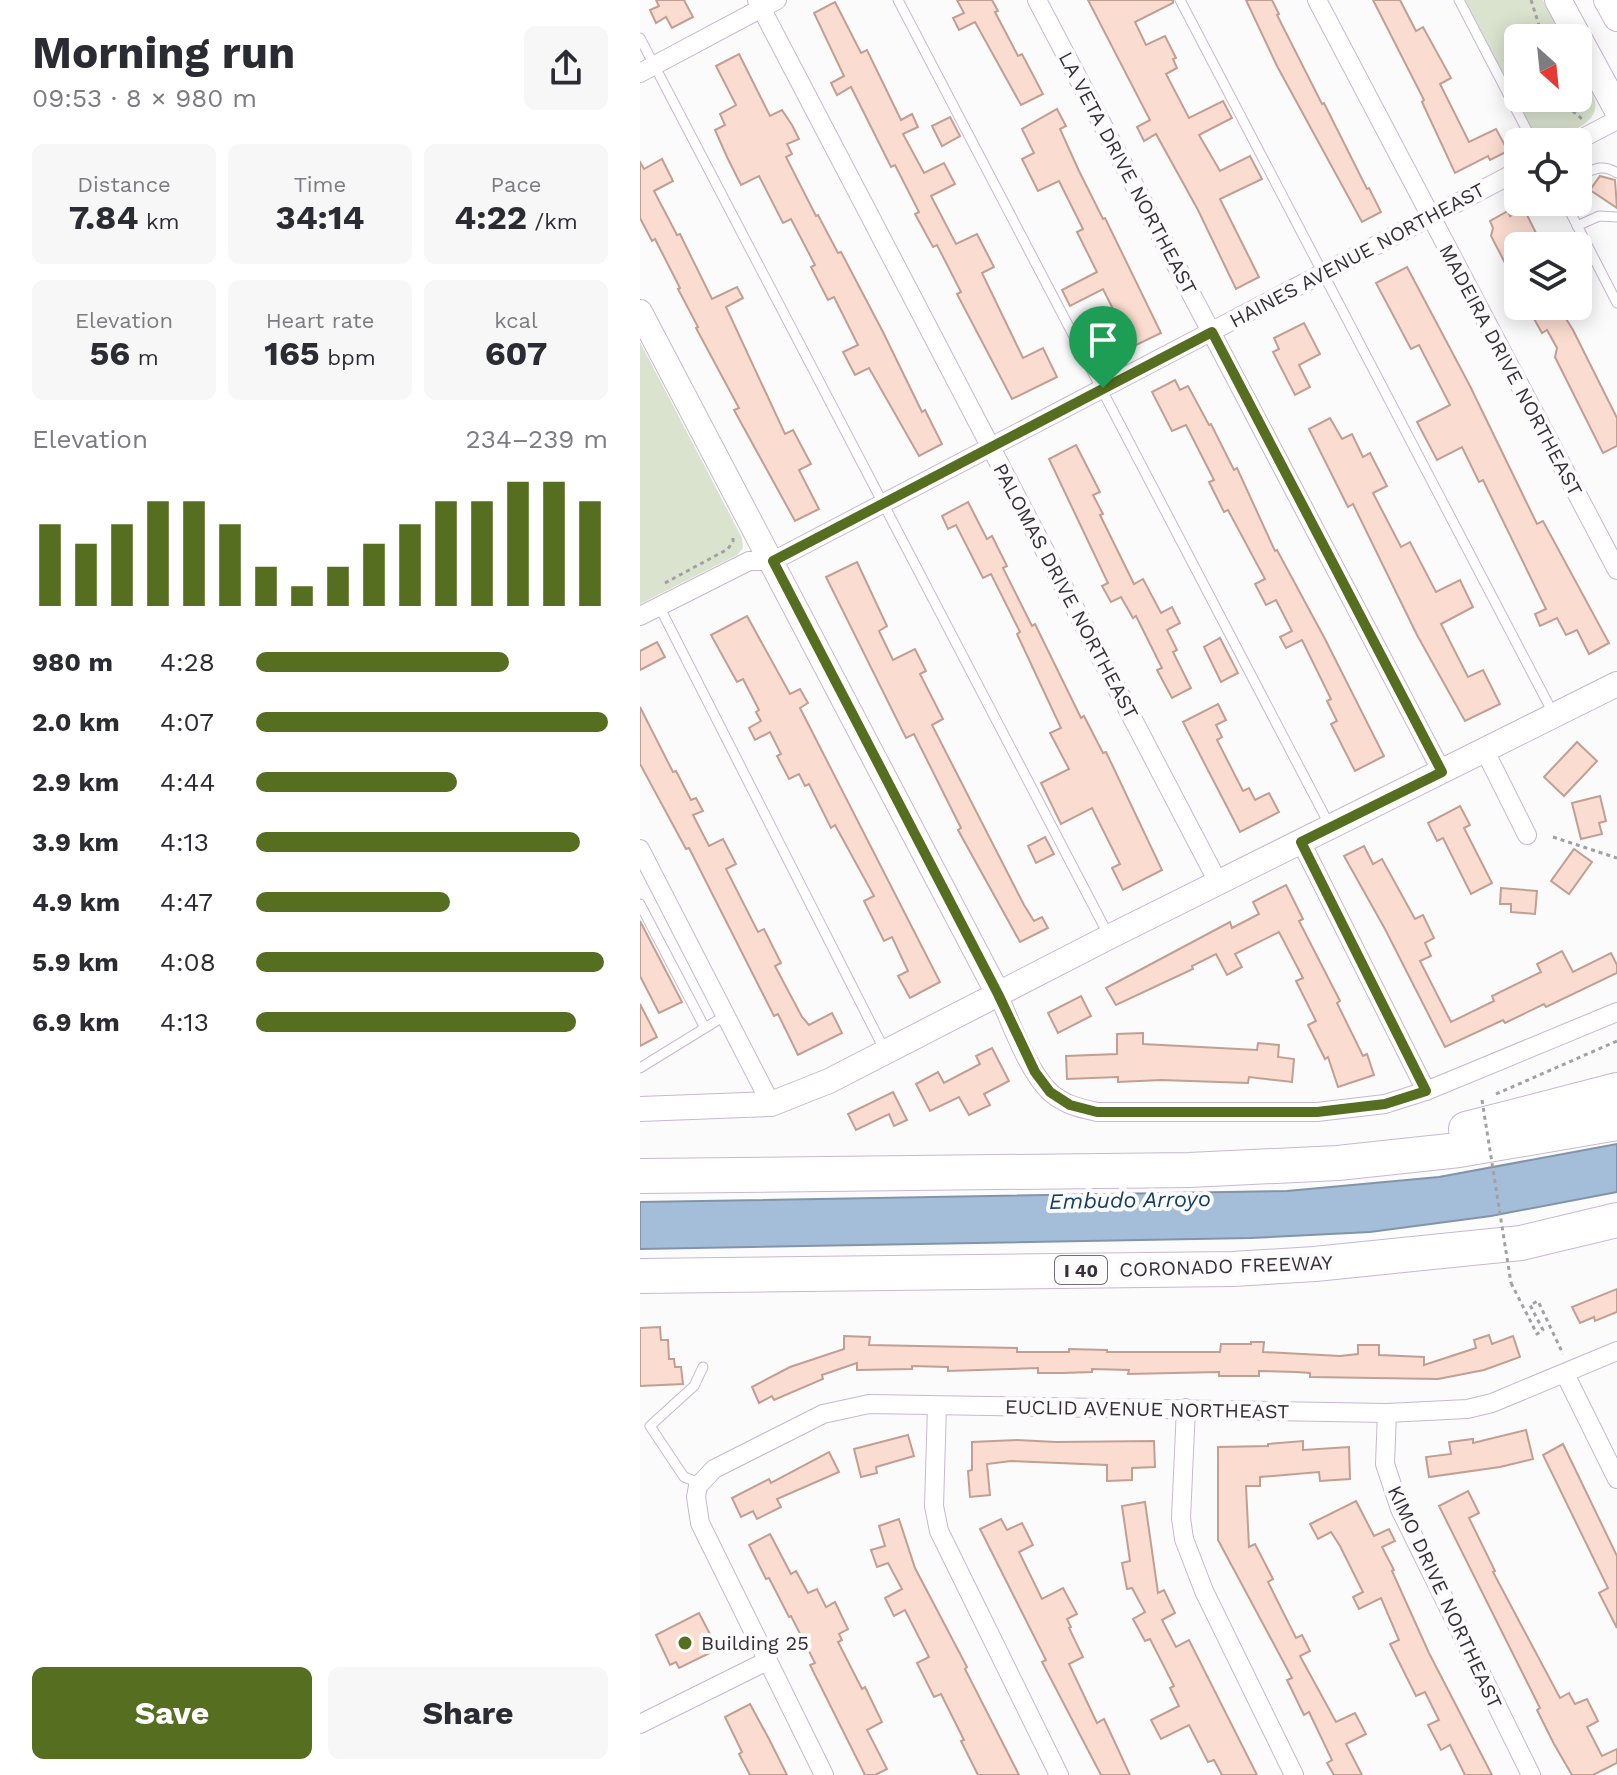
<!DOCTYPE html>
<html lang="en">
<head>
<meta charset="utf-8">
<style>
	:root { --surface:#fff; --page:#f7f7f7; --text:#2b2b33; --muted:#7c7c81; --accent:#556e20 }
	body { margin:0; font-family:"Work Sans",sans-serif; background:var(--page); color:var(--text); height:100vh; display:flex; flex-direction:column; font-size:30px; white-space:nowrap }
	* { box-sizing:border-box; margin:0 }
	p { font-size:26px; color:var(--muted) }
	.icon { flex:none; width:44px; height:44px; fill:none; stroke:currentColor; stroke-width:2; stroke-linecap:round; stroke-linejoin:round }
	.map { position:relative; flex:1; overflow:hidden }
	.sheet { display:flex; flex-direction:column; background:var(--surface); width:640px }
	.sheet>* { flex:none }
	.needle { width:52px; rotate:153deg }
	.fabs { position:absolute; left:864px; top:24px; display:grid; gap:16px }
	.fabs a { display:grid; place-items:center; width:88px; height:88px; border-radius:12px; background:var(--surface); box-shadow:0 4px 20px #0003; font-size:40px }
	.pin { position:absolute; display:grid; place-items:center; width:68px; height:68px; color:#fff; margin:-82px -34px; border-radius:50% 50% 50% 0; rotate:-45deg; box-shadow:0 0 8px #0007 }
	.pin .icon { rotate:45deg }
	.round { display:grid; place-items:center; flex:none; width:84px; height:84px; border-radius:12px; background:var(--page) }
	.headline { display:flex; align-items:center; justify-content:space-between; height:136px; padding:0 32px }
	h1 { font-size:44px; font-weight:700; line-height:60px }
	.stats { display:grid; grid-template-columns:repeat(3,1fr); gap:12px; height:136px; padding:8px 32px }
	.stats div { display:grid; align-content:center; border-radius:12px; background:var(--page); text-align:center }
	.stats b { font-size:34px; font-weight:700 }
	.stats small { font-size:22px; font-weight:400 }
	.stats p { font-size:22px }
	.chart { height:224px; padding:16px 32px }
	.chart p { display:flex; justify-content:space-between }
	.chart svg { width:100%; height:144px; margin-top:8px; stroke:var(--accent); stroke-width:6 }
	.button { display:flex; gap:16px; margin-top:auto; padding:16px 32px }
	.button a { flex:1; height:92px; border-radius:12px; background:var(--accent); color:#fff; font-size:32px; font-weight:700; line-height:92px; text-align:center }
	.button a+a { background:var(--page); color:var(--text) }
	ul { padding:0 32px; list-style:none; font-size:26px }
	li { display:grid; grid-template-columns:128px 96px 1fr; align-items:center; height:60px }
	li i { height:20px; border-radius:10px; background:var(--accent) }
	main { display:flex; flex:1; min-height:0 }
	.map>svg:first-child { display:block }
	.green { fill:#d9e3cd }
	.water { fill:#a4bed9; stroke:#8393aa; stroke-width:2 }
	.building { fill:#fbdcd0; stroke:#c19f93; stroke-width:2 }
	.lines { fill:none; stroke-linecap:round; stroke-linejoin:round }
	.service-casing { stroke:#c7b7d4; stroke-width:11 }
	.minor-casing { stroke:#c7b7d4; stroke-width:20 }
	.tertiary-casing { stroke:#c7b7d4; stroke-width:26 }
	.secondary-casing { stroke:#c7b7d4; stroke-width:28 }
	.motorway-casing { stroke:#c7b7d4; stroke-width:36 }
	.path { stroke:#a3a0a5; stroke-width:3; stroke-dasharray:4 4; stroke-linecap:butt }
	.service { stroke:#fff; stroke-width:9 }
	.minor { stroke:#fff; stroke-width:18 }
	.tertiary { stroke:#fff; stroke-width:24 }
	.secondary { stroke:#fff; stroke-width:26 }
	.motorway { stroke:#fff; stroke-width:34 }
	.path-bridge { stroke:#a3a0a5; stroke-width:3; stroke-dasharray:4 4; stroke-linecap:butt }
	.route-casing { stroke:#fff; stroke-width:16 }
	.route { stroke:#556e20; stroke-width:10 }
	.poi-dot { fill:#556e20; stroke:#fbfbfb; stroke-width:3 }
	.labels { text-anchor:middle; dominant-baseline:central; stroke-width:8; stroke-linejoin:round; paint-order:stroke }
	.shield { fill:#fbfbfb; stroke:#726d75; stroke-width:2 }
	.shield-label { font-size:18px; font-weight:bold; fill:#37303b }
	.street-label { font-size:20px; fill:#37303b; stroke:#fbfbfb }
	.poi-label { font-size:20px; fill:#37303b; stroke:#fbfbfb; text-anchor:start }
	.water-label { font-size:22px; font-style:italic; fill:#153e62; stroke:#fbfbfb }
</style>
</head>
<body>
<main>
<section class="sheet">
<div class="headline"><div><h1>Morning run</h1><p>09:53 · 8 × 980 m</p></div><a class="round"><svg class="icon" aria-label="share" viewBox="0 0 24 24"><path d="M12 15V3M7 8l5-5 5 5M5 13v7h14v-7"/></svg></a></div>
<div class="stats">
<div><p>Distance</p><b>7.84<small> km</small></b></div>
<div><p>Time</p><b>34:14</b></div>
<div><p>Pace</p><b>4:22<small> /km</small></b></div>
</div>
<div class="stats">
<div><p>Elevation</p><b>56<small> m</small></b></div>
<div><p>Heart rate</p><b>165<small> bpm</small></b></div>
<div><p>kcal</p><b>607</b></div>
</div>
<div class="chart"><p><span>Elevation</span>234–239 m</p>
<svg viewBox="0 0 160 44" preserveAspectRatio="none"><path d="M5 44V19M15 44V25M25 44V19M35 44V12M45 44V12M55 44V19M65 44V32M75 44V38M85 44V32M95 44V25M105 44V19M115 44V12M125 44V12M135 44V6M145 44V6M155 44V12"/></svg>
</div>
<ul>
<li><b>980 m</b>4:28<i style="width:72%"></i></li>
<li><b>2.0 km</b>4:07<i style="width:100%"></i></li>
<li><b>2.9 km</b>4:44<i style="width:57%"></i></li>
<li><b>3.9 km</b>4:13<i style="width:92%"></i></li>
<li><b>4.9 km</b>4:47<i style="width:55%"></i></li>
<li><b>5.9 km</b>4:08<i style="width:99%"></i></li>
<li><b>6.9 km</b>4:13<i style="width:91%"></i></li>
</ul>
<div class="button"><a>Save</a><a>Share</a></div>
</section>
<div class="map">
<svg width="977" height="1775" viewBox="0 0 977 1775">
	<rect width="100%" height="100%" fill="#fbfbfb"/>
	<g class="green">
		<path d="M824,0H903L923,38H878V98H938V66C953,94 970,112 934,130C921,137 912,142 898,142Z"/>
		<polygon points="0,342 102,538 103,548 97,555 0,604"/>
	</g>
	<polygon class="water" points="977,1144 977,1192 851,1216 730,1232 611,1238 0,1249 0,1202 647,1191 799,1177"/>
	<g class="building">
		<polygon points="16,0 44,0 53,17 32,28 26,17 16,23 10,10 19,6"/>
		<polygon points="317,0 352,0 358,11 355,12 378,56 382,54 403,94 381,105 335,22 319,30 313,18 324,13"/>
		<polygon points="448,0 533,0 533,3 495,22 506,45 525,36 536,58 533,59 537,68 526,74 549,118 583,101 592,118 559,135 580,171 610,156 622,179 580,199 619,277 596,289 558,210 516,134 504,141 497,127 510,120"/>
		<polygon points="606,0 632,0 639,14 637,15 682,104 684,103 727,189 729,188 741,212 722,222 637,66"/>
		<polygon points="733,0 760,0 776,31 783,27 811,78 800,84 829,142 856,129 868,151 850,160 848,156 815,173 782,102 784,100"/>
		<polygon points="195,2 221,53 227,50 261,120 272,114 278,127 263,134 284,173 304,163 315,184 291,196 316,244 337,234 354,267 342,273 383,358 403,348 417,377 372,399 317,294 321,292 297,245 293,247 275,214 279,212 255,165 251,167 211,87 197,95 191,83 204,76 174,13"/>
		<polygon points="99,54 130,116 142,110 152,125 159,139 147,144 152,154 146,157 176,216 178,215 198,253 201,252 243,332 282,412 285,410 302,444 279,456 229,368 215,375 203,352 218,345 194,297 188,300 171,267 175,265 151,219 143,223 119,176 101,185 87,157 75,130 85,125 80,114 96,105 76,66"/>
		<polygon points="417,109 426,126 420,129 439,171 463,219 465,218 521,333 492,347 463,289 430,306 422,290 457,272 437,232 443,229 419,181 398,191 382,159 394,153 382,129"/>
		<polygon points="310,117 320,136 302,146 292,126"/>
		<polygon points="22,159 33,181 14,191 37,235 40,234 72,299 97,287 103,298 86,307 145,434 153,430 171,464 159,470 179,509 155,521 94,410 99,408 56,328 58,327 38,289 40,288 15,239 12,241 0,218 0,162 4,169"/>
		<polygon points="960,176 975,180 977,208 950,190"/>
		<polygon points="884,209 896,233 878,242 878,288 851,236 853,228 850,221 868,211 870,216"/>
		<polygon points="767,267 830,386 897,524 903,521 969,643 949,654 937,630 926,635 917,618 900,626 895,614 906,609 843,480 839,482 822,447 797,460 777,422 810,405 779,345 771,349 736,283"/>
		<polygon points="887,306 918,306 933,330 977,418 977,446 963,453 915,357 917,348 907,330 902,333"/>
		<polygon points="664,323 680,354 659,365 670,387 655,395 633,352 639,349 634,338"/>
		<polygon points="535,380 540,390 548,386 569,425 571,424 594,470 597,468 635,551 637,550 685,639 744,756 715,771 691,724 697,721 687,701 691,699 662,640 646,648 640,637 652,631 636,600 626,605 615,584 625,579 588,510 584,512 569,482 574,480 546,425 532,431 512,392"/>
		<polygon points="690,418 702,439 712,434 723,457 730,453 747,486 733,493 761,547 770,542 796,592 820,580 833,607 801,624 828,677 843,670 860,704 825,721 777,635 713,504 708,507 669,429"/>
		<polygon points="436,445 460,492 453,495 463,514 460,515 494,584 503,579 521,613 532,607 540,623 527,630 537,650 533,652 551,688 532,698 517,670 522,668 496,616 493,618 481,597 471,602 462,586 468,583 409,459"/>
		<polygon points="328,502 347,539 352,536 367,566 363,568 392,626 395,624 441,718 444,716 463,753 466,752 522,870 483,890 472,868 480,864 452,808 421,824 401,783 429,769 410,733 421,728 377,634 380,632 351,574 343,578 316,525 308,529 302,516"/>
		<polygon points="217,562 247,626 239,631 253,660 275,649 286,671 280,674 303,719 292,725 384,905 394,921 402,917 408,928 380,942 318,830 321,828 274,734 266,738 186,577"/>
		<polygon points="107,616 150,694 160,689 168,703 160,708 300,982 270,998 258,976 268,971 252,937 244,941 224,901 234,896 195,825 191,828 169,784 165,786 159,774 149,779 137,756 141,754 130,732 115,740 109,728 121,721 116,712 119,710 103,679 97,682 71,635"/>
		<polygon points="580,638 598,673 581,682 564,647"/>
		<polygon points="17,642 25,657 0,670 0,651"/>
		<polygon points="578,704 586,720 576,725 582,737 577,740 603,791 609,788 615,800 629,793 639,812 600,832 543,722"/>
		<polygon points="0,707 33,772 36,771 51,800 56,798 63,811 53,815 69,846 83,839 96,864 86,869 118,932 124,929 141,963 135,966 162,1017 169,1025 192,1013 202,1033 158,1055 138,1014 134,1016 49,848 46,849 0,764"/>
		<polygon points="937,742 957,761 924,796 904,777"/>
		<polygon points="960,796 966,821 959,823 962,834 941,839 932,803"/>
		<polygon points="820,806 830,825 824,828 852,883 831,894 803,838 797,841 788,823"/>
		<polygon points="405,837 414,854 396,863 388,846"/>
		<polygon points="724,846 733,864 742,859 775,919 783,915 794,938 785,943 791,956 780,961 811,1022 854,1001 852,996 901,972 897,964 922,951 933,972 971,953 977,965 977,973 906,1007 904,1004 865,1023 863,1020 805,1047 745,929 704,856"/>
		<polygon points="934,849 952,862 929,894 911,881"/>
		<polygon points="646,885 663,919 659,921 700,1001 697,1003 723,1056 727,1054 734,1075 698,1087 688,1057 685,1059 668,1025 676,1021 656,981 663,978 639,932 595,954 602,967 587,975 576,954 552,966 553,969 476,1005 466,988 590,922 592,928 619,914 613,902"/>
		<polygon points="861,888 897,891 895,914 871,912 871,904 860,904"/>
		<polygon points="0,921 42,1002 19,1013 0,976"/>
		<polygon points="441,996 451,1016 418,1033 408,1013"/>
		<polygon points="0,1004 17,1037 0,1046"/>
		<polygon points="503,1033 503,1044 617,1050 618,1043 639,1045 638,1057 654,1059 652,1082 609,1077 608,1083 521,1080 478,1082 478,1077 427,1079 426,1056 477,1054 477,1034"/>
		<polygon points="352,1048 369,1081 344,1094 350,1105 329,1115 319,1097 290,1111 276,1084 298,1072 304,1083 340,1064 336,1056"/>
		<polygon points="253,1092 267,1120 254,1126 249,1114 216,1130 208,1114"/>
		<polygon points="977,1289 977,1312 955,1321 954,1317 940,1323 932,1307"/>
		<polygon points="20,1327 21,1340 28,1340 29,1359 34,1359 35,1367 41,1367 43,1384 0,1386 0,1328"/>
		<polygon points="849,1335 852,1344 873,1336 880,1357 844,1370 798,1379 670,1377 670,1373 656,1372 619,1371 619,1376 579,1376 579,1372 488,1374 489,1370 452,1369 452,1372 422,1373 398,1373 398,1368 308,1371 308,1367 272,1366 272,1369 217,1370 217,1363 182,1375 183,1379 134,1400 132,1396 119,1403 112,1387 150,1367 204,1349 204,1336 230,1337 229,1345 377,1348 377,1352 429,1352 429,1349 467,1350 467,1352 580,1352 581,1344 611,1344 611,1342 624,1342 623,1352 700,1356 718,1354 718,1345 739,1345 739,1355 784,1357 784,1365 836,1348 834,1340"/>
		<polygon points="886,1430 893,1459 860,1467 789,1477 786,1457 811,1454 809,1442 833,1439 833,1443"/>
		<polygon points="268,1435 274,1456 236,1467 237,1473 221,1477 214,1449"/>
		<polygon points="377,1440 416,1442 514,1441 515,1467 492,1468 492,1480 467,1481 467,1465 371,1461 347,1464 350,1495 330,1497 328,1471 332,1470 332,1442"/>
		<polygon points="663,1441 663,1450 709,1447 710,1479 680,1481 679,1472 620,1477 620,1486 606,1486 609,1547 615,1544 633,1579 628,1582 656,1638 662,1635 670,1651 660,1656 696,1722 715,1713 726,1734 706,1744 722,1775 694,1775 687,1763 692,1760 669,1712 664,1715 647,1680 652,1678 578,1540 578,1447 628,1446 628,1444"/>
		<polygon points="923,1444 977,1556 977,1628 959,1593 968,1588 903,1455"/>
		<polygon points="189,1452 199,1472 137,1499 141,1507 117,1519 113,1511 101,1517 92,1498 129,1479 131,1483"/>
		<polygon points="828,1491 839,1513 829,1518 855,1571 853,1572 920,1698 929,1693 935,1704 947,1699 958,1721 947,1727 962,1756 977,1749 977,1763 953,1775 932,1775 914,1744 897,1710 900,1708 799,1506"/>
		<polygon points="716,1501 734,1536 749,1529 755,1541 742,1547 754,1570 752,1571 789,1653 852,1775 825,1775 810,1745 801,1750 788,1725 799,1720 785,1692 776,1696 750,1644 759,1640 741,1598 719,1609 713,1597 723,1592 700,1546 691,1532 678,1539 670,1524"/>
		<polygon points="505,1502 518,1593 524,1590 535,1613 522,1620 536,1647 549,1640 617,1775 582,1775 574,1760 568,1762 549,1725 521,1739 511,1720 539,1706 530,1688 534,1686 510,1639 505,1641 493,1619 505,1612 492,1588 487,1589 482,1563 490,1561 482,1506"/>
		<polygon points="259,1519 275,1568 327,1667 325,1669 379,1775 338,1775 321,1741 324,1740 301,1694 294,1697 277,1663 289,1657 265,1610 254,1616 245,1598 262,1589 248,1563 237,1567 231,1550 245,1546 239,1526"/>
		<polygon points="361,1519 367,1530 382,1523 393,1545 379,1552 402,1599 423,1588 437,1614 427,1619 431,1627 429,1628 443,1657 429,1664 457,1723 464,1719 490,1775 461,1775 402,1662 406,1660 340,1529"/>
		<polygon points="130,1534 151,1574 156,1571 168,1593 177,1589 186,1607 195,1602 208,1629 199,1634 202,1640 198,1642 222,1689 225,1687 242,1722 227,1730 247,1769 235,1775 225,1775 170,1665 175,1663 151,1616 149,1617 129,1578 126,1579 109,1545"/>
		<polygon points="59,1613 70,1634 66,1635 74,1651 39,1668 36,1662 30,1665 16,1635"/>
		<polygon points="110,1704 129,1739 147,1775 110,1775 99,1754 102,1752 85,1717"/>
	</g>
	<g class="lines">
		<defs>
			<g id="service">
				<polyline points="258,0 690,826"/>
				<polyline points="540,0 913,713"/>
				<polyline points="819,0 893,142"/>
				<polyline points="0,38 469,936"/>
				<path d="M938,176C953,170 962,163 977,173"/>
				<polyline points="925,202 977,303"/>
				<polyline points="937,226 959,216 977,217"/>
				<polyline points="19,606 244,1049"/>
				<polyline points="0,904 65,1028"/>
				<polyline points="0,1068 86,1015"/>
				<polyline points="60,1483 44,1477 10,1426 54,1386 63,1367"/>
			</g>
			<g id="minor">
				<polyline points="117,0 579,884"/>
				<polyline points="397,0 802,772"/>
				<polyline points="677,0 977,570"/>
				<polyline points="0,73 137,0"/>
				<polyline points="935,142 977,120"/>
				<polyline points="0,616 109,561 133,561 878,171"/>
				<polyline points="845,751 887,835"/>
				<polyline points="661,842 786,1091"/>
				<polyline points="0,849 131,1104"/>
				<path d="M358,994C371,1023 388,1072 411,1093C425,1105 440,1108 457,1112H677L745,1104L786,1091L977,1012"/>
				<polyline points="925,1374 977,1479"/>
				<polyline points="297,1406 294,1506 299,1531 419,1775"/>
				<polyline points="546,1408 541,1518 544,1539 564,1591 654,1775"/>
				<polyline points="747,1413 745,1464 760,1509 891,1775"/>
				<polyline points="0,1724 127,1661"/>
				<polyline points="184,1775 60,1523 56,1497 58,1486 74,1469 183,1414 229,1404 747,1413 827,1409 852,1403 977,1351"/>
			</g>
			<g id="tertiary">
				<polyline points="0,312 358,994"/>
				<polyline points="0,1109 131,1104 189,1081 469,937 977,684"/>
			</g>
			<g id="secondary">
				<polyline points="918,0 977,109"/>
				<polyline points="967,0 977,18"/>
			</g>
			<g id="motorway">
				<polyline points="826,1129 977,1090"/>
				<polyline points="0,1176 549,1170 698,1163 819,1150 977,1123"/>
				<polyline points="0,1276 593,1269 675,1264 881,1243 977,1220"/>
			</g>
		</defs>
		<use href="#service" class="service-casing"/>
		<use href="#minor" class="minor-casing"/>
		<use href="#tertiary" class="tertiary-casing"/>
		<use href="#secondary" class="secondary-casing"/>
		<use href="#motorway" class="motorway-casing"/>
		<g class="path">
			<polyline points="891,0 903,38"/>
			<polyline points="924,98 928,107 942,119"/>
			<polyline points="25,583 88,549 93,541 93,534"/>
			<polyline points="913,837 977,858"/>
			<polyline points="856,1094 977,1041"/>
			<polyline points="871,1283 897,1334 903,1330 890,1305 898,1301 923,1354"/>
		</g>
		<use href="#service" class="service"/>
		<use href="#minor" class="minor"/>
		<use href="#tertiary" class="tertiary"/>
		<use href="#secondary" class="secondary"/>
		<use href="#motorway" class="motorway"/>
		<polyline class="path-bridge" points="842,1100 871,1283"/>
	</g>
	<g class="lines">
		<defs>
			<polygon id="route" points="572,332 802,772 661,842 786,1091 745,1104 677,1112 457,1112 430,1105 410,1092 395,1072 358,994 133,561"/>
		</defs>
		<use href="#route" class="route-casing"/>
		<use href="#route" class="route"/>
	</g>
	<circle class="poi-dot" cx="45" cy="1643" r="8"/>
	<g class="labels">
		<rect class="shield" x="415" y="1256" width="52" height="28" rx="6"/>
		<g class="shield-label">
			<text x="441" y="1270">I 40</text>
		</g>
		<g class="street-label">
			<text transform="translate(488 173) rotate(62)">LA VETA DRIVE NORTHEAST</text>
			<text transform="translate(717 255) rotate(-28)">HAINES AVENUE NORTHEAST</text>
			<text transform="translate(871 370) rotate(62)">MADEIRA DRIVE NORTHEAST</text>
			<text transform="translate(426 591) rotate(62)">PALOMAS DRIVE NORTHEAST</text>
			<text transform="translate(586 1266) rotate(-2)">CORONADO FREEWAY</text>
			<text transform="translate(507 1409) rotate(1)">EUCLID AVENUE NORTHEAST</text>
			<text transform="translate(805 1597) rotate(65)">KIMO DRIVE NORTHEAST</text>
		</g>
		<g class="poi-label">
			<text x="61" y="1643">Building 25</text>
		</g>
		<g class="water-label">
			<text transform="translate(490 1200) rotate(-1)">Embudo Arroyo</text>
		</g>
	</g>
</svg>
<div class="fabs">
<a><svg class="needle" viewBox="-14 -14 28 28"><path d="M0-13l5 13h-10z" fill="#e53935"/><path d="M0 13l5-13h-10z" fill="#7c7c81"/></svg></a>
<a><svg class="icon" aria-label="locate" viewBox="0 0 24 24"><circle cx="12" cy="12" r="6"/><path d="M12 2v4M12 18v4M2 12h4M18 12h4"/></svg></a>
<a><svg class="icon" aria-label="layers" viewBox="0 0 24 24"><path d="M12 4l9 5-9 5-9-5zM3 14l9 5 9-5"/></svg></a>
</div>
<div class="pin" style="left:463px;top:388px;background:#1e9e55"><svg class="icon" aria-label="arrive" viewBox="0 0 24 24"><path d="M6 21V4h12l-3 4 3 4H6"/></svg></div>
</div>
</main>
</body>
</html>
